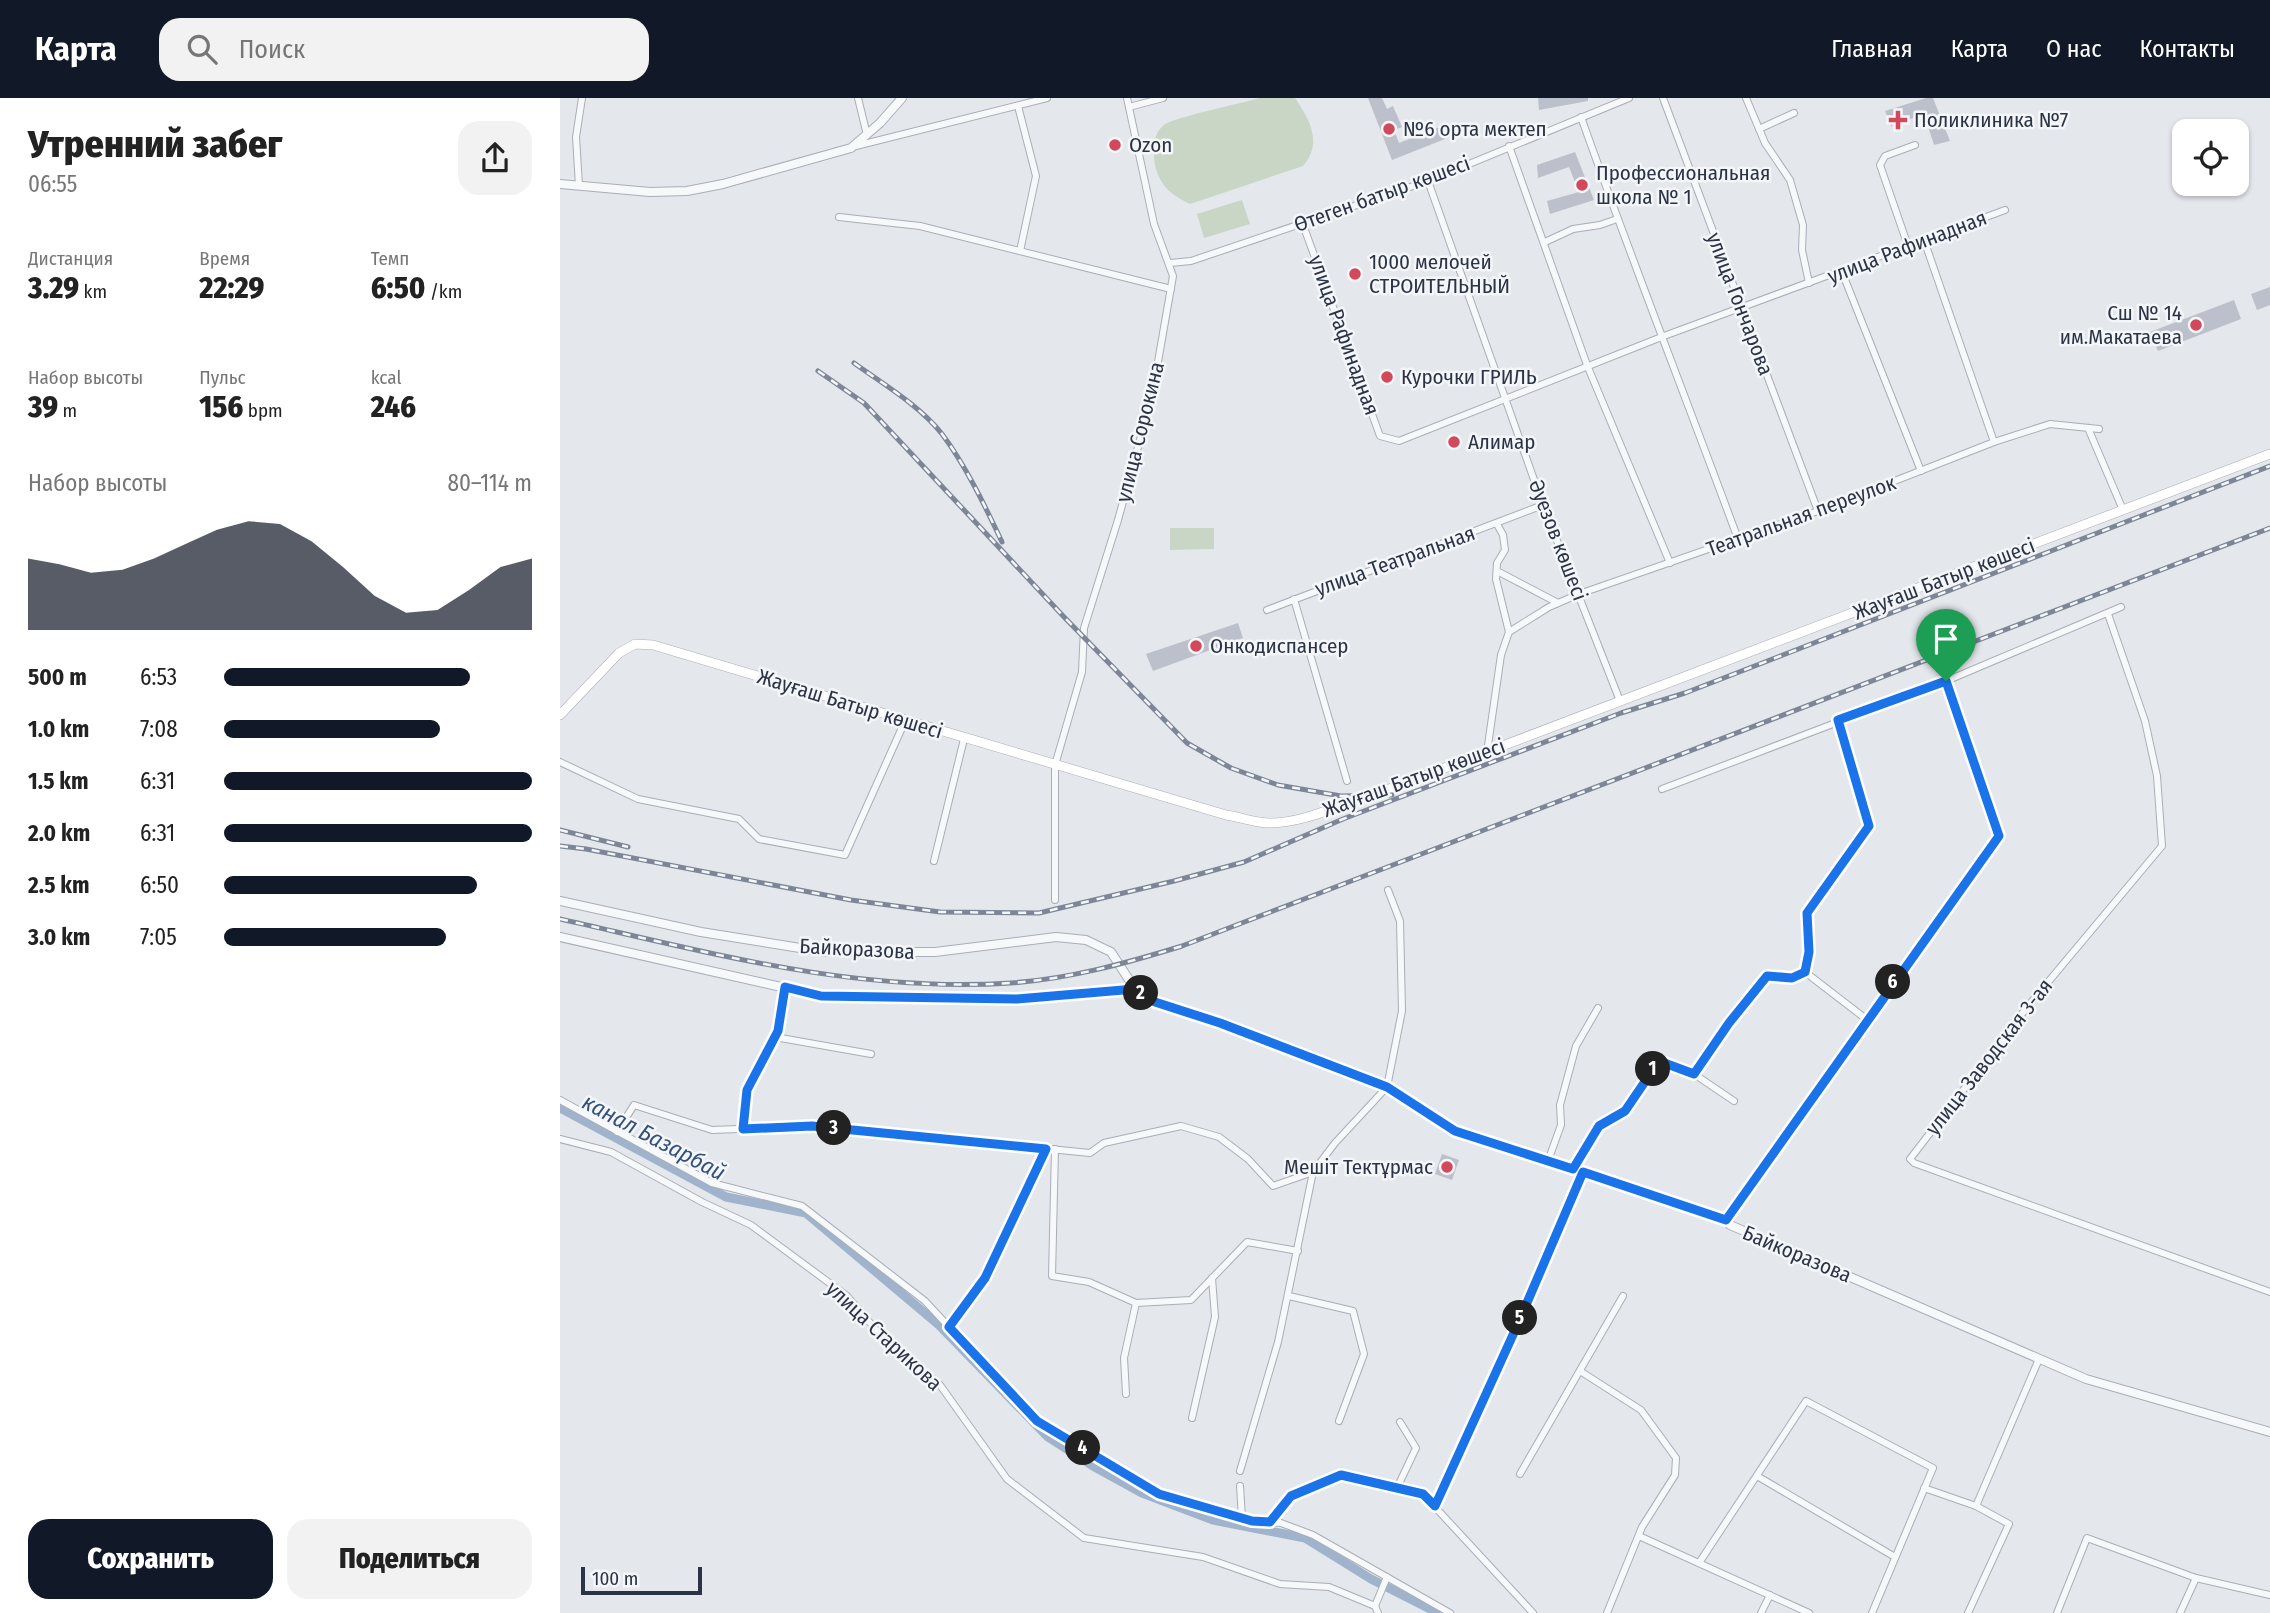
<!DOCTYPE html>
<html lang="ru">
<head>
<meta charset="utf-8">
<style>
	:root { --surface:#fff; --page:#f2f2f2; --text:#222; --muted:#767676; --accent:#111827 }
	body { margin:0; font-family:"Fira Sans Condensed",sans-serif; background:var(--page); color:var(--text); height:100vh; display:flex; flex-direction:column; font-size:26px; white-space:nowrap }
	* { box-sizing:border-box; margin:0 }
	p { font-size:23px; color:var(--muted) }
	.icon { flex:none; width:38px; height:38px; fill:none; stroke:currentColor; stroke-width:2; stroke-linecap:round; stroke-linejoin:round }
	.map { position:relative; flex:1; overflow:hidden }
	.drawer { display:flex; flex-direction:column; background:var(--surface); width:560px }
	.drawer>* { flex:none }
	.controls { position:absolute; left:1612px; top:21px; display:grid; gap:14px }
	.controls a { display:grid; place-items:center; width:77px; height:77px; border-radius:14px; background:var(--surface); box-shadow:0 2px 5px #0004; font-size:35px }
	.scale { position:absolute; left:21px; bottom:18px; width:121px; box-sizing:border-box; padding-left:7px; border:4px solid #2b3445; border-top:0; font-size:19px; line-height:24px; white-space:nowrap; color:#2b3445; -webkit-text-stroke:5px #f4f6f9; paint-order:stroke }
	.pin { position:absolute; display:grid; place-items:center; width:60px; height:60px; color:#fff; margin:-72px -30px; border-radius:50% 50% 50% 0; rotate:-45deg; box-shadow:0 0 7px #0007 }
	.pin .icon { rotate:45deg }
	.km { position:absolute; width:35px; height:35px; margin:-18px; border-radius:50%; background:#222; color:#fff; font-size:19px; line-height:35px; text-align:center }
	.round { display:grid; place-items:center; flex:none; width:74px; height:74px; border-radius:21px; background:var(--page) }
	.headline { display:flex; align-items:center; justify-content:space-between; height:119px; padding:0 28px }
	h1 { font-size:38px; font-weight:800; line-height:52px }
	.figures { display:grid; grid-template-columns:repeat(3,1fr); gap:10px; height:119px; padding:7px 28px }
	.figures div { display:grid; align-content:center }
	.figures b { font-size:30px; font-weight:800 }
	.figures small { font-size:19px; font-weight:400 }
	.figures p { font-size:19px }
	.chart { height:196px; padding:14px 28px }
	.chart p { display:flex; justify-content:space-between }
	.chart svg { width:100%; height:126px; margin-top:7px; fill:var(--accent); opacity:.7 }
	.primary-button { display:flex; gap:14px; margin-top:auto; padding:14px 28px }
	.primary-button a { flex:1; height:80px; border-radius:21px; background:var(--accent); color:#fff; font-size:28px; font-weight:800; line-height:80px; text-align:center }
	.primary-button a+a { background:var(--page); color:var(--text) }
	ul { padding:0 28px; list-style:none; font-size:23px }
	li { display:grid; grid-template-columns:112px 84px 1fr; align-items:center; height:52px }
	li i { height:18px; border-radius:9px; background:var(--accent) }
	header { display:flex; align-items:center; gap:42px; box-sizing:border-box; height:98px; padding:0 35px; background:var(--accent); color:#fff }
	header strong { font-size:33px }
	nav { display:flex; gap:38px; margin-inline-start:auto; font-size:24px }
	.search { width:490px; height:63px; background:var(--page); display:flex; align-items:center; gap:18px; box-sizing:border-box; padding:0 24px; border-radius:21px; color:var(--muted); font-size:26px }
	main { display:flex; flex:1; min-height:0 }
	.map>svg:first-child { display:block }
	.green { fill:#c9d6c5 }
	.lines { fill:none; stroke-linecap:round; stroke-linejoin:round }
	.canal { stroke:#9fb4cc; stroke-width:9 }
	.building { fill:#bbc0ca }
	.minor-casing { stroke:#a9aeb7; stroke-width:8 }
	.tertiary-casing { stroke:#a9aeb7; stroke-width:10 }
	.secondary-casing { stroke:#a9aeb7; stroke-width:10 }
	.minor { stroke:#f7f8fa; stroke-width:6 }
	.tertiary { stroke:#f7f8fa; stroke-width:8 }
	.secondary { stroke:#fff; stroke-width:9 }
	.rail-casing { stroke:#7d8696; stroke-width:5 }
	.rail { stroke:#f4f6f9; stroke-width:2.5; stroke-dasharray:8; stroke-linecap:butt }
	.route-casing { stroke:#fff; stroke-width:14 }
	.route { stroke:#1a73e8; stroke-width:9 }
	.poi-dot { fill:#d1495b; stroke:#f4f6f9; stroke-width:2.5 }
	.labels { text-anchor:middle; dominant-baseline:central; stroke-width:5; stroke-linejoin:round; paint-order:stroke }
	.poi-label { font-size:21px; fill:#2b3445; stroke:#f4f6f9; text-anchor:start }
	.street-label { font-size:21px; fill:#2b3445; stroke:#f4f6f9 }
	.water-label { font-size:23px; font-style:italic; fill:#34527a; stroke:#f4f6f9 }
</style>
</head>
<body>
<header>
<strong>Карта</strong>
<div class="search"><svg class="icon" aria-label="search" viewBox="0 0 24 24"><circle cx="10" cy="10" r="6"/><path d="M15 15l6 6"/></svg>Поиск</div>
<nav><a>Главная</a><a>Карта</a><a>О нас</a><a>Контакты</a></nav>
</header>
<main>
<section class="drawer">
<div class="headline"><div><h1>Утренний забег</h1><p>06:55</p></div><a class="round"><svg class="icon" aria-label="share" viewBox="0 0 24 24"><path d="M12 15V3M7 8l5-5 5 5M5 13v7h14v-7"/></svg></a></div>
<div class="figures">
<div><p>Дистанция</p><b>3.29<small> km</small></b></div>
<div><p>Время</p><b>22:29</b></div>
<div><p>Темп</p><b>6:50<small> /km</small></b></div>
</div>
<div class="figures">
<div><p>Набор высоты</p><b>39<small> m</small></b></div>
<div><p>Пульс</p><b>156<small> bpm</small></b></div>
<div><p>kcal</p><b>246</b></div>
</div>
<div class="chart"><p><span>Набор высоты</span>80–114 m</p>
<svg viewBox="0 0 160 44" preserveAspectRatio="none"><path d="M0 44V19L10 21L20 24L30 23L40 19L50 14L60 9L70 6L80 7L90 13L100 22L110 32L120 38L130 37L140 30L150 22L160 19V44z"/></svg>
</div>
<ul>
<li><b>500 m</b>6:53<i style="width:80%"></i></li>
<li><b>1.0 km</b>7:08<i style="width:70%"></i></li>
<li><b>1.5 km</b>6:31<i style="width:100%"></i></li>
<li><b>2.0 km</b>6:31<i style="width:100%"></i></li>
<li><b>2.5 km</b>6:50<i style="width:82%"></i></li>
<li><b>3.0 km</b>7:05<i style="width:72%"></i></li>
</ul>
<div class="primary-button"><a>Сохранить</a><a>Поделиться</a></div>
</section>
<div class="map">
<svg width="1710" height="1515" viewBox="0 0 1710 1515">
	<rect width="100%" height="100%" fill="#e4e7ec"/>
	<g class="green">
		<path d="M700,0H735C750,22 763,45 743,68L630,106C611,97 600,88 595,67C593,54 592,36 604,27C615,19 683,5 700,0Z"/>
		<polygon points="682,102 690,126 644,140 637,116"/>
		<polygon points="610,430 654,430 654,451 610,452"/>
	</g>
	<g class="lines">
		<polyline class="canal" points="0,1010 166,1099 246,1115 379,1227 488,1339 533,1368 582,1395 653,1422 745,1440 811,1481 878,1515"/>
	</g>
	<g class="building">
		<polygon points="808,0 822,0 827,11 833,8 842,29 834,32 839,45 885,27 890,39 832,62"/>
		<polygon points="978,0 1028,0 1028,3 979,12"/>
		<polygon points="1366,0 1373,0 1390,43 1374,47 1364,16 1331,28 1325,13"/>
		<polygon points="1015,54 1034,102 990,116 987,103 1019,94 1009,69 978,80 977,67"/>
		<polygon points="1710,189 1710,207 1697,212 1691,196"/>
		<polygon points="1674,202 1681,221 1598,253 1590,234"/>
		<polygon points="678,525 683,540 593,573 586,556"/>
		<polygon points="882,1056 899,1062 892,1082 875,1076"/>
	</g>
	<g class="lines">
		<defs>
			<g id="minor">
				<polyline points="298,0 307,37"/>
				<polyline points="1103,0 1258,413"/>
				<polyline points="1186,0 1205,45 1230,82 1243,127 1242,152 1249,185"/>
				<polyline points="458,8 476,78 460,153"/>
				<polyline points="569,9 603,0"/>
				<path d="M1021,19C1071,160 1126,300 1178,441"/>
				<polyline points="1199,31 1234,15"/>
				<polyline points="296,48 487,0"/>
				<polyline points="949,48 1027,267 1110,465"/>
				<polyline points="868,83 983,407 1060,603"/>
				<polyline points="19,88 16,39 22,0"/>
				<polyline points="279,119 360,128 611,191"/>
				<polyline points="742,124 820,338 839,343 1104,238 1445,112"/>
				<polyline points="1364,142 1434,344"/>
				<polyline points="985,144 1013,131 1040,127 1057,121"/>
				<polyline points="1348,148 1320,67 1325,58 1355,47"/>
				<polyline points="610,165 631,163 868,83 1069,0"/>
				<polyline points="1282,174 1361,373"/>
				<polyline points="1528,330 1563,412"/>
				<polyline points="937,473 998,505"/>
				<polyline points="734,501 787,683"/>
				<polyline points="707,512 983,407"/>
				<polyline points="1548,516 1585,623 1597,678 1602,748 1468,908 1350,1061 1354,1065 1710,1194"/>
				<polyline points="949,534 989,509 1019,496 1258,413 1434,344 1490,326 1539,331"/>
				<polyline points="927,654 941,557 949,534 936,481 937,465 945,452 943,437 937,426"/>
				<polyline points="0,664 78,701 179,721 199,741 285,757 345,623"/>
				<polyline points="1102,691 1386,583 1561,509"/>
				<polyline points="374,763 404,641"/>
				<polyline points="495,802 495,667 522,574 524,530 558,422 592,298 613,178 594,126 567,0"/>
				<polyline points="1245,874 1306,921"/>
				<polyline points="215,939 311,956"/>
				<polyline points="1134,976 1174,1003"/>
				<polyline points="0,1002 152,1085 242,1108 365,1203 476,1323 599,1396 692,1423 721,1425 753,1437 890,1515"/>
				<polyline points="183,1031 187,992 218,933 225,889"/>
				<polyline points="57,1034 74,1007 152,1032 252,1028 530,1055 544,1045 621,1028 659,1039 688,1061 713,1088 753,1074"/>
				<polyline points="0,1041 51,1054 142,1104 191,1127 287,1198 331,1249 380,1287 447,1381 524,1440 643,1459 720,1486 769,1489 815,1508 818,1515"/>
				<polyline points="495,1051 492,1178 529,1184 576,1205 631,1202 687,1144 738,1153"/>
				<polyline points="988,1063 1001,1027 1000,1007 1016,948 1038,910"/>
				<polyline points="1013,1071 1039,1028 1065,1013 1099,963 1134,976 1207,878 1232,880 1245,874 1249,854 1247,815 1309,728 1278,622"/>
				<polyline points="1166,1122 1439,738 1386,583"/>
				<polyline points="729,1198 793,1213 804,1256 779,1323"/>
				<polyline points="389,1229 425,1180 487,1051"/>
				<polyline points="1020,1273 1081,1312 1116,1360 1115,1377 1082,1429 1047,1515"/>
				<polyline points="566,1296 564,1260 576,1205"/>
				<polyline points="632,1320 655,1219 652,1180"/>
				<polyline points="680,1373 718,1244 753,1074 775,1045 827,989 842,913 840,823 828,792"/>
				<polyline points="960,1376 1063,1198"/>
				<polyline points="1197,1378 1335,1459"/>
				<polyline points="680,1388 682,1420"/>
				<polyline points="837,1390 856,1350 840,1324"/>
				<polyline points="1364,1390 1416,1408"/>
				<polyline points="875,1408 957,1228 1023,1074"/>
				<polyline points="710,1424 731,1398 781,1377 863,1396 973,1515"/>
				<polyline points="1079,1438 1249,1515"/>
				<polyline points="1139,1465 1246,1303 1373,1370 1312,1515"/>
				<polyline points="815,1508 827,1479"/>
				<polyline points="1201,1515 1210,1497"/>
				<polyline points="1408,1515 1449,1426 1416,1408 1479,1261"/>
				<polyline points="1497,1515 1527,1440 1636,1480 1710,1497"/>
				<polyline points="1620,1515 1636,1480"/>
			</g>
			<g id="tertiary">
				<polyline points="0,86 90,94 127,93 163,86 291,50 320,25 342,0"/>
				<polyline points="0,803 141,834 265,854 375,854 496,839 526,842 551,854 575,891 595,904 660,925 827,989 895,1033 1166,1122 1170,1127 1526,1281 1710,1334"/>
				<polyline points="0,839 261,898 458,901 575,891"/>
			</g>
			<path id="secondary" d="M0,617L59,555L75,546L93,547L666,717C680,719 696,725 710,725C746,725 781,705 816,696L1710,356"/>
		</defs>
		<use href="#minor" class="minor-casing"/>
		<use href="#tertiary" class="tertiary-casing"/>
		<use href="#secondary" class="secondary-casing"/>
		<use href="#minor" class="minor"/>
		<use href="#tertiary" class="tertiary"/>
		<use href="#secondary" class="secondary"/>
		<defs>
			<g id="rail">
				<path d="M294,265C323,286 359,307 382,336C406,368 425,408 442,444"/>
				<polyline points="258,273 304,305 505,520 627,645 671,670 718,687 781,698 832,697"/>
				<polyline points="0,732 68,749"/>
				<polyline points="0,748 26,751 291,802 380,814 479,815 614,783 684,764 783,721 1061,615 1125,595 1710,368"/>
				<path d="M0,821C151,855 295,895 451,885C509,881 567,865 622,848L1710,430"/>
			</g>
		</defs>
		<use href="#rail" class="rail-casing"/>
		<use href="#rail" class="rail"/>
	</g>
	<g class="lines">
		<defs>
			<polygon id="route" points="1386,583 1439,738 1166,1122 1023,1074 957,1228 875,1408 863,1396 781,1377 731,1398 710,1424 692,1423 599,1396 477,1323 389,1229 425,1180 486,1051 252,1028 183,1031 187,992 218,933 225,889 261,898 457,901 575,891 595,904 660,925 827,989 895,1033 1013,1071 1039,1028 1065,1013 1099,963 1134,976 1169,925 1207,878 1232,880 1245,874 1249,854 1247,815 1309,728 1278,622"/>
		</defs>
		<use href="#route" class="route-casing"/>
		<use href="#route" class="route"/>
	</g>
	<g class="poi-dot">
		<path d="M1334.5 11.5h7v7h7v7h-7v7h-7v-7h-7v-7h7z"/>
		<circle cx="829" cy="31" r="7"/>
		<circle cx="555" cy="47" r="7"/>
		<circle cx="1022" cy="87" r="7"/>
		<circle cx="795" cy="176" r="7"/>
		<circle cx="1636" cy="227" r="7"/>
		<circle cx="827" cy="279" r="7"/>
		<circle cx="894" cy="344" r="7"/>
		<circle cx="636" cy="548" r="7"/>
		<circle cx="887" cy="1069" r="7"/>
	</g>
	<g class="labels">
		<g class="poi-label">
			<text x="1354" y="22">Поликлиника №7</text>
			<text x="843" y="31">№6 орта мектеп</text>
			<text x="569" y="47">Ozon</text>
			<text x="1036" y="75">Профессиональная<tspan x="1036" dy="24">школа № 1</tspan></text>
			<text x="809" y="164">1000 мелочей<tspan x="809" dy="24">СТРОИТЕЛЬНЫЙ</tspan></text>
			<text x="1622" y="215" text-anchor="end">Сш № 14<tspan x="1622" dy="24">им.Макатаева</tspan></text>
			<text x="841" y="279">Курочки ГРИЛЬ</text>
			<text x="908" y="344">Алимар</text>
			<text x="650" y="548">Онкодиспансер</text>
			<text x="873" y="1069" text-anchor="end">Мешіт Тектұрмас</text>
		</g>
		<g class="street-label">
			<text transform="translate(822 96) rotate(-20)">Өтеген батыр көшесі</text>
			<text transform="translate(1347 149) rotate(-21)">улица Рафинадная</text>
			<text transform="translate(1180 206) rotate(69)">улица Гончарова</text>
			<text transform="translate(784 237) rotate(70)">улица Рафинадная</text>
			<text transform="translate(580 334) rotate(-76)">улица Сорокина</text>
			<text transform="translate(1241 418) rotate(-20)">Театральная переулок</text>
			<text transform="translate(998 442) rotate(69)">Әуезов көшесі</text>
			<text transform="translate(835 463) rotate(-20)">улица Театральная</text>
			<text transform="translate(1384 481) rotate(-21)">Жауғаш Батыр көшесі</text>
			<text transform="translate(290 606) rotate(17)">Жауғаш Батыр көшесі</text>
			<text transform="translate(854 680) rotate(-20)">Жауғаш Батыр көшесі</text>
			<text transform="translate(297 851) rotate(3)">Байкоразова</text>
			<text transform="translate(1429 959) rotate(-52)">улица Заводская 3-ая</text>
			<text transform="translate(1237 1156) rotate(23)">Байкоразова</text>
			<text transform="translate(324 1238) rotate(43)">улица Старикова</text>
		</g>
		<g class="water-label">
			<text transform="translate(94 1039) rotate(28)">канал Базарбай</text>
		</g>
	</g>
</svg>
<div class="controls">
<a><svg class="icon" aria-label="locate" viewBox="0 0 24 24"><circle cx="12" cy="12" r="6"/><path d="M12 2v4M12 18v4M2 12h4M18 12h4"/></svg></a>
</div>
<div class="scale">100 m</div>
<div class="pin" style="left:1386px;top:583px;background:#1e9e55"><svg class="icon" aria-label="arrive" viewBox="0 0 24 24"><path d="M6 21V4h12l-3 4 3 4H6"/></svg></div>
<b class="km" style="left:1093px;top:971px">1</b>
<b class="km" style="left:581px;top:895px">2</b>
<b class="km" style="left:274px;top:1030px">3</b>
<b class="km" style="left:523px;top:1350px">4</b>
<b class="km" style="left:960px;top:1220px">5</b>
<b class="km" style="left:1333px;top:884px">6</b>
</div>
</main>
</body>
</html>
